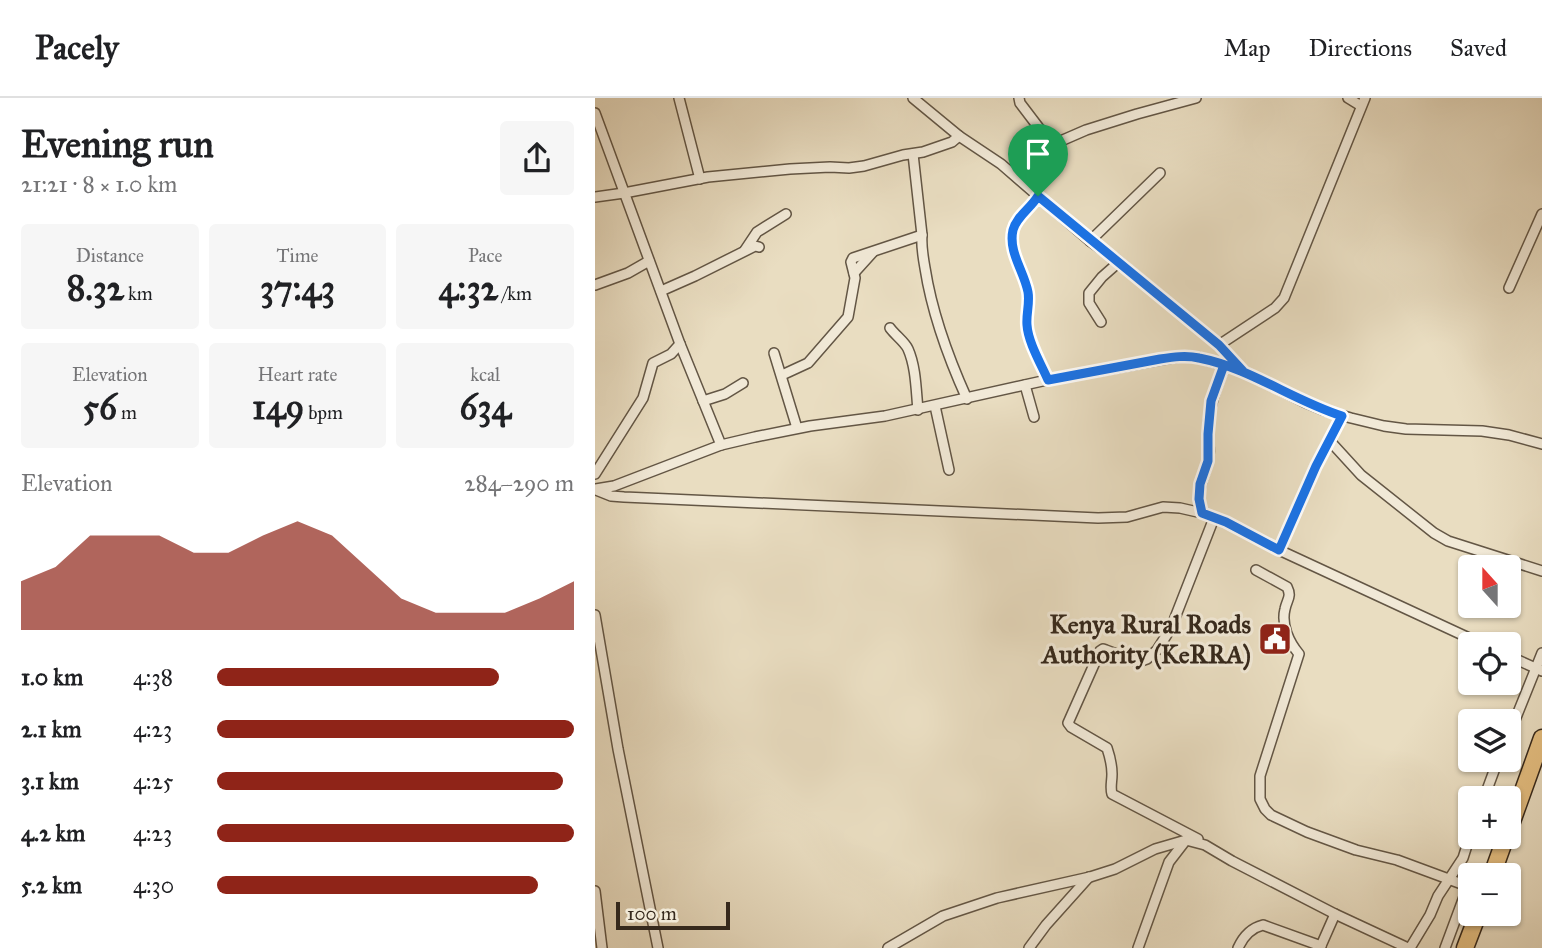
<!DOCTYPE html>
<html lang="en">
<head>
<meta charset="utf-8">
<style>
	:root { --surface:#fff; --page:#f6f6f6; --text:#202124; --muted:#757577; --line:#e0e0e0; --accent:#8f2418 }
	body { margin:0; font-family:"IM FELL Great Primer",serif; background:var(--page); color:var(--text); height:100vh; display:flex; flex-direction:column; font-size:26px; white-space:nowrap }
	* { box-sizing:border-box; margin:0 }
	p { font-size:23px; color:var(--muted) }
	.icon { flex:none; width:38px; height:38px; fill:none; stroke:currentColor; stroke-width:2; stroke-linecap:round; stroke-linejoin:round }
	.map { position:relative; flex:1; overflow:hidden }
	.sheet { display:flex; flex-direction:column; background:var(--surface); width:595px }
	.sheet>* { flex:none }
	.needle { width:46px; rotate:339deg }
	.buttons { position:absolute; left:863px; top:457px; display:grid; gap:14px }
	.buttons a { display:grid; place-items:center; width:63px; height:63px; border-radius:7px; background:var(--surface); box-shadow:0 2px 5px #0004; font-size:35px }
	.scale { position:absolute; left:21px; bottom:18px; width:114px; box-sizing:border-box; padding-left:7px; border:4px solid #36291c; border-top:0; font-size:19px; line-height:24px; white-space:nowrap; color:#36291c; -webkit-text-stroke:5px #f1e9d7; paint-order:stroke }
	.pin { position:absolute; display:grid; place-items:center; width:60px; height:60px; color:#fff; margin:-72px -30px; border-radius:50% 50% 50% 0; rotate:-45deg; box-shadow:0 0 7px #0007 }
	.pin .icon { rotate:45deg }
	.round { display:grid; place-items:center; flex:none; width:74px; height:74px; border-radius:7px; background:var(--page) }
	.summary { display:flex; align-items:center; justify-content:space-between; height:119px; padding:0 21px }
	h1 { font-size:38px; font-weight:700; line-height:52px }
	.figures { display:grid; grid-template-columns:repeat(3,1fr); gap:10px; height:119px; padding:7px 21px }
	.figures div { display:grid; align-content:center; border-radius:7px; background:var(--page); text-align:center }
	.figures b { font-size:35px; font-weight:700 }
	.figures small { font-size:19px; font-weight:400 }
	.figures p { font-size:19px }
	.chart { height:196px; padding:14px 21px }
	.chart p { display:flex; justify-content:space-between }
	.chart svg { width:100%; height:126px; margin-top:7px; fill:var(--accent); opacity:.7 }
	ul { padding:0 21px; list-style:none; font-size:23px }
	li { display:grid; grid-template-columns:112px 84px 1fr; align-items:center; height:52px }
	li i { height:18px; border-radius:9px; background:var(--accent) }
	header { display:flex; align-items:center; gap:42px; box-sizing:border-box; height:98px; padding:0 35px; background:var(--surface); border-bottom:2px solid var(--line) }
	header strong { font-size:33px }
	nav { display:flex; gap:38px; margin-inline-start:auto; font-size:24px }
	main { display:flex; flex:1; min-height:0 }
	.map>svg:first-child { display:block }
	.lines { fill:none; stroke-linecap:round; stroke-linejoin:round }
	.minor-casing { stroke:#635645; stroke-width:12 }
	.trunk-casing { stroke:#36291c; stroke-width:19 }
	.minor { stroke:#f1e9d7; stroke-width:9 }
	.trunk { stroke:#e4be80; stroke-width:16 }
	.route-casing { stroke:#fff; stroke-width:14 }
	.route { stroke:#1a73e8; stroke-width:9 }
	.labels { text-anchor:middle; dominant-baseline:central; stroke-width:6; stroke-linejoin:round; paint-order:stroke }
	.poi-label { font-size:26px; font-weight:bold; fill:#36291c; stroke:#f1e9d7; text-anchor:end }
</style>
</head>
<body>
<header>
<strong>Pacely</strong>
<nav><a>Map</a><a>Directions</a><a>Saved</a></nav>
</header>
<main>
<section class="sheet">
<div class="summary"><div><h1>Evening run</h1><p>21:21 · 8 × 1.0 km</p></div><a class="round"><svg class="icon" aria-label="share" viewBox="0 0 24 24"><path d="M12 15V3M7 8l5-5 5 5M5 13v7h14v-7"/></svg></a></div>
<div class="figures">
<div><p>Distance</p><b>8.32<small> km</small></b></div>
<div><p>Time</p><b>37:43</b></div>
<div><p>Pace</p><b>4:32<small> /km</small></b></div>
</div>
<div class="figures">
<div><p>Elevation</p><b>56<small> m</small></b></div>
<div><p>Heart rate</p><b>149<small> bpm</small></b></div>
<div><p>kcal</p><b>634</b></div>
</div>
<div class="chart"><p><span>Elevation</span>284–290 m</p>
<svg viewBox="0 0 160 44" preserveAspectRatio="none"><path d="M0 44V27L10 22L20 11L30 11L40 11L50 17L60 17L70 11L80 6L90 11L100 22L110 33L120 38L130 38L140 38L150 33L160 27V44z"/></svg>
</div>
<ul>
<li><b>1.0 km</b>4:38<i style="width:79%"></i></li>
<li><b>2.1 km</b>4:23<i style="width:100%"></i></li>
<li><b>3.1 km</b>4:25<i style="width:97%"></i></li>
<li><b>4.2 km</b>4:23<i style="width:100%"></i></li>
<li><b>5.2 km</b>4:30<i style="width:90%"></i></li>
</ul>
</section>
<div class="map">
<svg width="947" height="850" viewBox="0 0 947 850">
	<rect width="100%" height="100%" fill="#e9ddc1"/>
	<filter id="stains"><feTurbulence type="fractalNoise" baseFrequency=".00286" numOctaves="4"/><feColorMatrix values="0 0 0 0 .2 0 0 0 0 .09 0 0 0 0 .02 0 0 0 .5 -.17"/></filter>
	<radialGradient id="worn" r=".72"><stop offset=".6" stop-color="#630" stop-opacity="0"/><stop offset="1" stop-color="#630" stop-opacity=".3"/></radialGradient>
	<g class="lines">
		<defs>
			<g id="minor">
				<polyline points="84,0 105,81"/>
				<polyline points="318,0 364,38 406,66 495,143 522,162 624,247 647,272"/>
				<polyline points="424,0 425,5 444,30 453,51"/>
				<polyline points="753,0 766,8"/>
				<polyline points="0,15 85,246 126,347"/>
				<path d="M318,56L327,137C326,148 328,159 330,170C337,215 353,259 372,301"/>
				<polyline points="423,80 453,51 468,42 491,32 542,16 601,0"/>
				<path d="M443,98C436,110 421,119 418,132C413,154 429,173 433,194C435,205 431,216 432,227C433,244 446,266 452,282"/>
				<polyline points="0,99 29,95 113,79 195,71 235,69 254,70 269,68 308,57 328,54 357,44 364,38"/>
				<polyline points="495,143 565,75"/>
				<polyline points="150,152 162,134 191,116"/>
				<polyline points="259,175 278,154"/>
				<polyline points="0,187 33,175 54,163"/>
				<polyline points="914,190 947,116"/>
				<polyline points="66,193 100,178 160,148 164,149"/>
				<polyline points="506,224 494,205 494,195 507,179 524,164"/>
				<path d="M295,230C300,237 310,244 313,251C321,269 321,292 323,312"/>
				<polyline points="624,247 680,210 689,200 770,0"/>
				<polyline points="179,255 202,330"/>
				<polyline points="187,277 213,265 253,219 260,180 256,164 258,160 327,137"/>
				<polyline points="430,287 439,319"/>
				<polyline points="108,303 130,296 148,285"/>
				<polyline points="340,308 354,372"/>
				<polyline points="734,342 766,377 839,435 853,443 947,473"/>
				<polyline points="0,376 48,300 58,265 76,256 85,246"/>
				<polyline points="0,391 19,388 126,347 160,339 215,328 290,318 452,282 582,259 602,259 648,273 709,304 728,312 756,320 789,328 811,331 887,333 914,337 947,346"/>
				<polyline points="1,392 16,398 29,399 503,420 532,419 568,409 585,410 607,415 631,424 684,452 887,546"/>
				<path d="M607,415C601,389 607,386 613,363C616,354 613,344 613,335C613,311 621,289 630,267"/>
				<polyline points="684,452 721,367 747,318"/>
				<path d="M661,472L692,489C697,499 692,501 690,511C686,527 694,544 704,556L665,678V701L670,711L676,717L712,734L761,752L802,762L875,789"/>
				<polyline points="0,517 23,651 63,850"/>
				<polyline points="914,558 947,573"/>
				<polyline points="914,637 947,555"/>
				<polyline points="889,700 903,662"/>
				<path d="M603,741L517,696C515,689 517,684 517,676C517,667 515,659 512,650L476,629L473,625L505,553L508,551L511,552L543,564L552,561L562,552L576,530L619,420"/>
				<polyline points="0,793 7,850"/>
				<polyline points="293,850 348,818 402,800 495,779 520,771 560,751 591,742 610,747 637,763 740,816 813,850"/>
				<polyline points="434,850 451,827 494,779"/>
				<polyline points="543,850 574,764 591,742"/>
				<path d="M643,850C648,839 656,830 668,827L726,848"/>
				<polyline points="725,850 740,816"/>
				<polyline points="815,850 835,817 843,798 868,760 875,738"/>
				<polyline points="850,850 873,788"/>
			</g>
			<g id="trunk">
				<polyline points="914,732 947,640"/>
				<polyline points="897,777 911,738"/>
				<polyline points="870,850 883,816"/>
			</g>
		</defs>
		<use href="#minor" class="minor-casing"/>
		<use href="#trunk" class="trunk-casing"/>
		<use href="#minor" class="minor"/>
		<use href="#trunk" class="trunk"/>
	</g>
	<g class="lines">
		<defs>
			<path id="route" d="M443,98L624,247L648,273L629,267L616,303L613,336V363L605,386L604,401L607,415L631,424L684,452L721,368L747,318C697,302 655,270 604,260C591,257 578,259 565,261L453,282C446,266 433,244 432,227C431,216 435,205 433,194C429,173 413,154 418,132C421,119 436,110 443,98"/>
		</defs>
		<use href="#route" class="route-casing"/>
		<use href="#route" class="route"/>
	</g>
	<defs>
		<symbol id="civic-square" viewBox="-11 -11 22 22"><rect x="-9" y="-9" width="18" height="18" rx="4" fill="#8f2418" stroke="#f1e9d7"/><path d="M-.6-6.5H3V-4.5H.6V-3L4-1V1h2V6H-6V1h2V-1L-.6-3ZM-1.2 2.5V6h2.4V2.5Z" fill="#fff"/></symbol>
	</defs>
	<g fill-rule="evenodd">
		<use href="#civic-square" x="661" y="522" width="38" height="38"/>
	</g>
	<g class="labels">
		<g class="poi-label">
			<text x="656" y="526">Kenya Rural Roads<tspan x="656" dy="30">Authority (KeRRA)</tspan></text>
		</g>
	</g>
	<rect width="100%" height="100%" filter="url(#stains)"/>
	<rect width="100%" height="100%" fill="url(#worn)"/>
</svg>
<div class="buttons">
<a><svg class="needle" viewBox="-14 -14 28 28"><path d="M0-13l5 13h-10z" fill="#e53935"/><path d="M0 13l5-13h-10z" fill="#757577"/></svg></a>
<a><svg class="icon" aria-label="locate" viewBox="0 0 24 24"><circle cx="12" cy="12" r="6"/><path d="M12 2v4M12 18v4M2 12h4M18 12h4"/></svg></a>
<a><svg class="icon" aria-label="layers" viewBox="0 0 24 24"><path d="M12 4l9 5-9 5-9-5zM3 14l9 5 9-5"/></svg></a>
<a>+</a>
<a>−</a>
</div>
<div class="scale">100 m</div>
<div class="pin" style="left:443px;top:98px;background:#1e9e55"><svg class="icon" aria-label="arrive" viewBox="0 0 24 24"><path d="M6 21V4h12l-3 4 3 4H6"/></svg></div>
</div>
</main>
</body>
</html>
